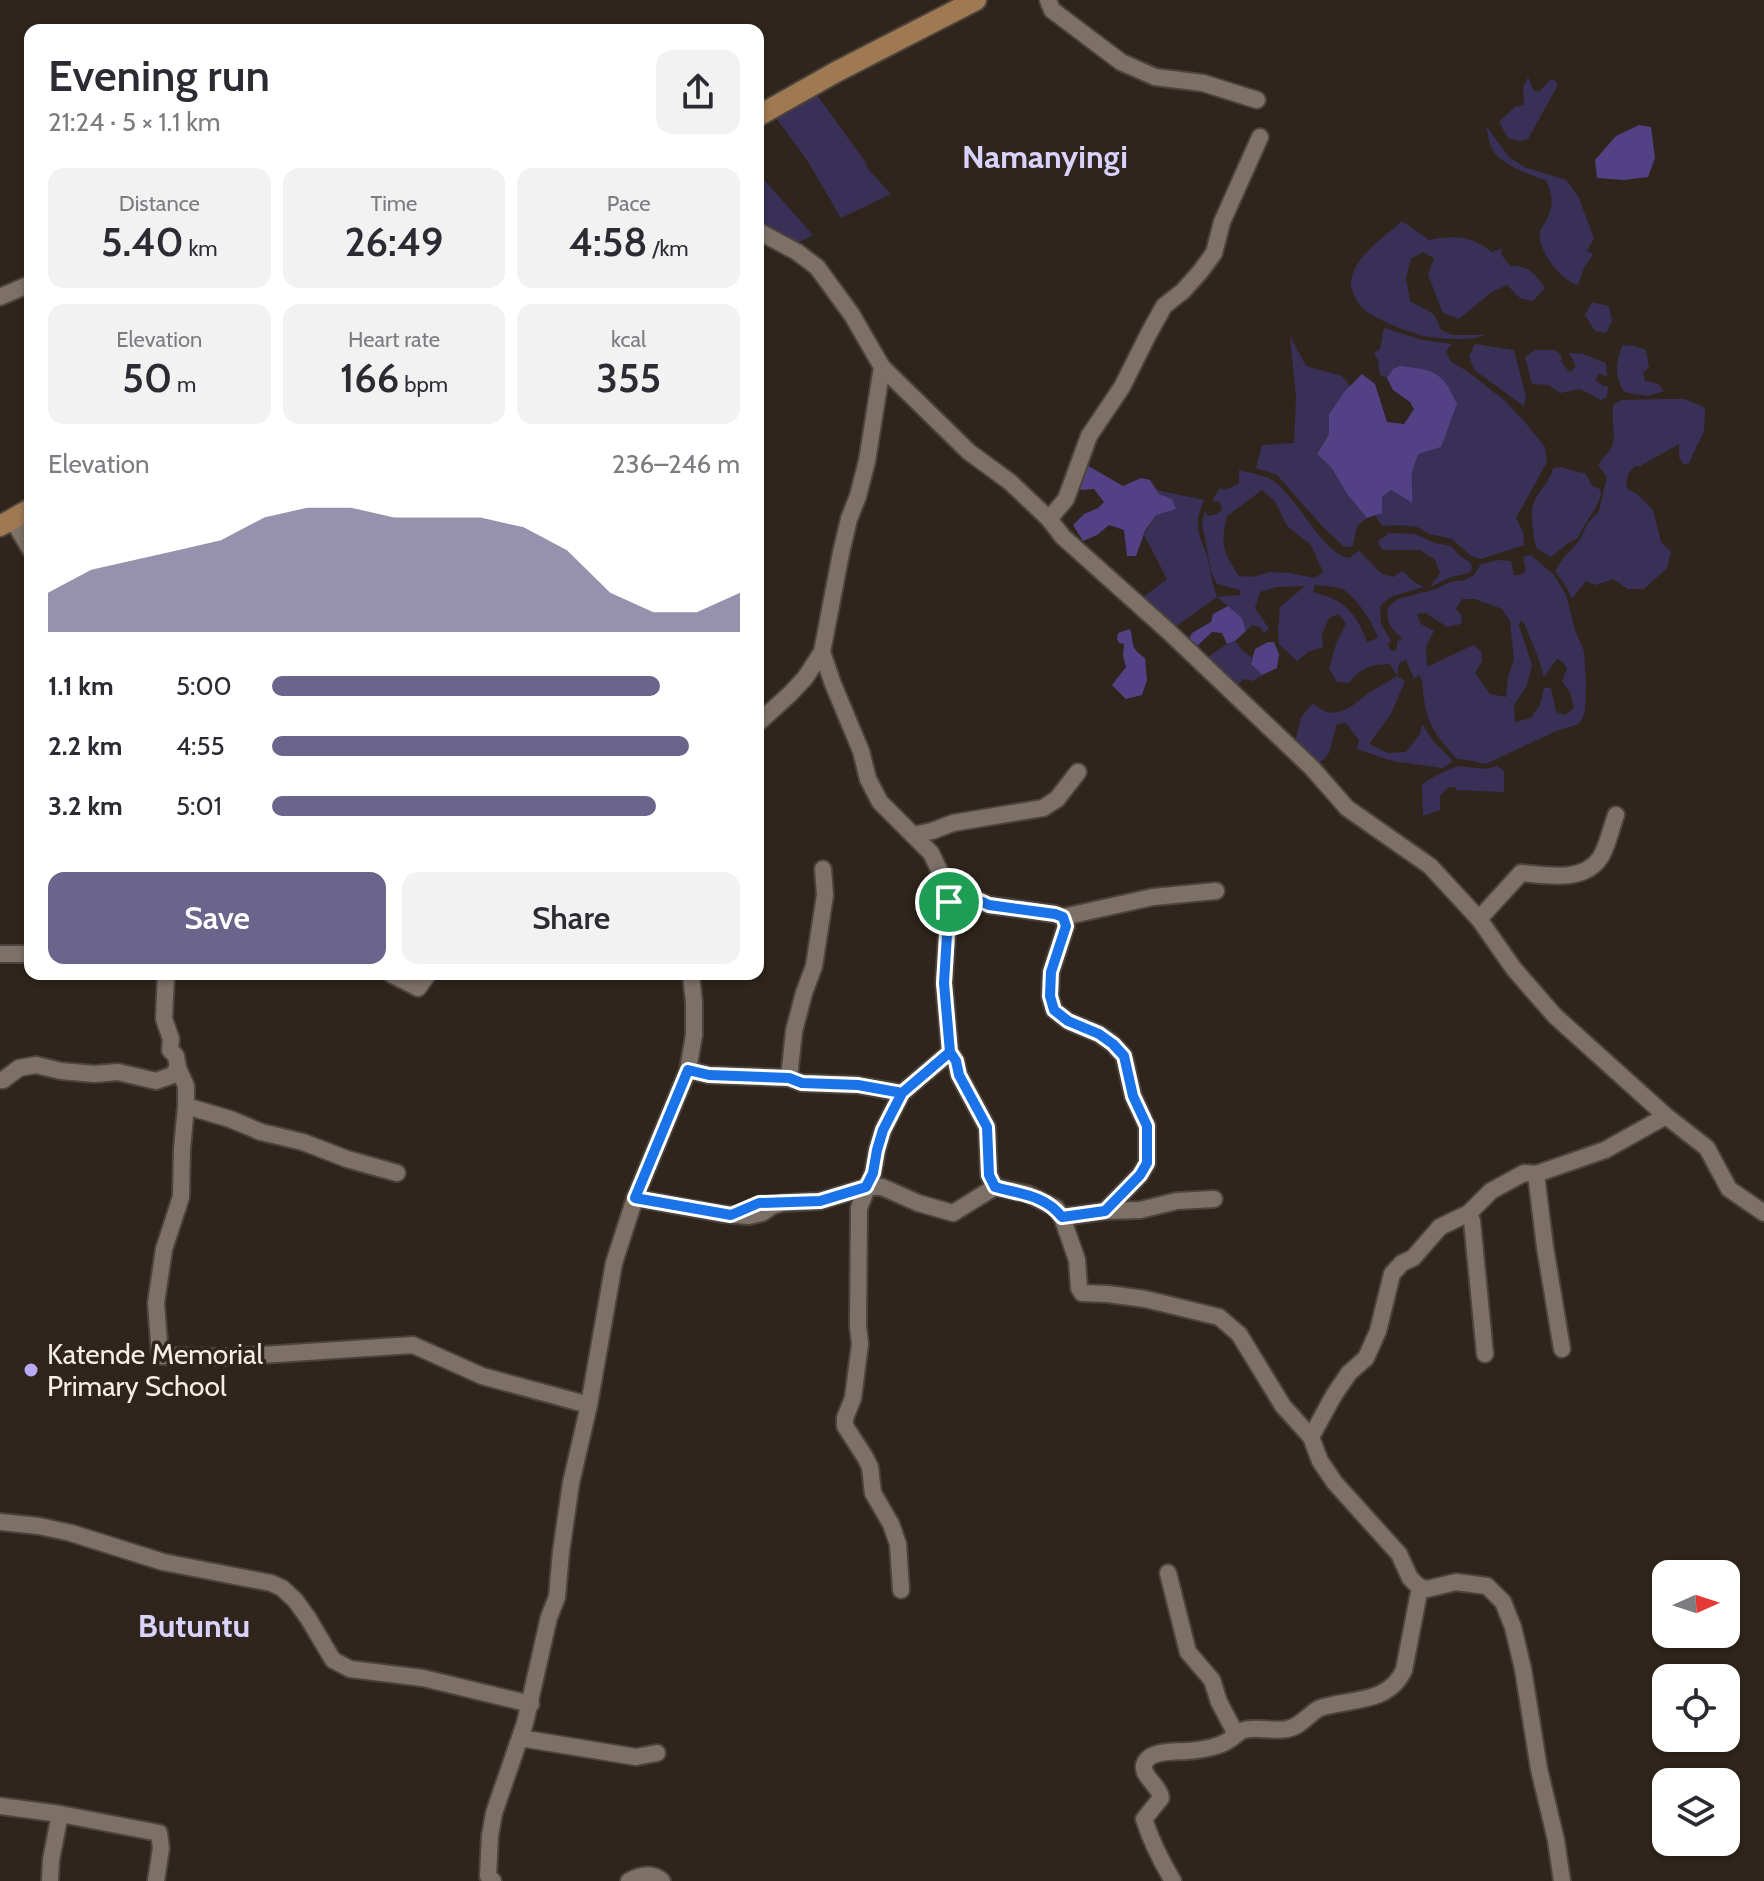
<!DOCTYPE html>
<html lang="en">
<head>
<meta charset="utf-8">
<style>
	:root { --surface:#fff; --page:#f2f2f3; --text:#2b2b33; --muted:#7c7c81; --accent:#6b648b }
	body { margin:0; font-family:Cabin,sans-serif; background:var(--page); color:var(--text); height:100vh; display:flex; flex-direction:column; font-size:30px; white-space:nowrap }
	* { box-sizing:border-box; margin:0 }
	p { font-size:26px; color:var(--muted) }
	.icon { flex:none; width:44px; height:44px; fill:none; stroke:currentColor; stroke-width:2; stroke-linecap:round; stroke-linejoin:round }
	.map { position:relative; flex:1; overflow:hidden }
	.details { position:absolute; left:24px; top:24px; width:740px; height:956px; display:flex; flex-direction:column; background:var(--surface); border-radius:16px; box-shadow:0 2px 6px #0004 }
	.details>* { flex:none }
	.needle { width:52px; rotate:87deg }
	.fabs { position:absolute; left:1652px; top:1560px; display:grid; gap:16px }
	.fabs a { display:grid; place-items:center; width:88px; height:88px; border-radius:16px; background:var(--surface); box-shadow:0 2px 6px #0004; font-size:40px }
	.pin { position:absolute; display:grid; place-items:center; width:68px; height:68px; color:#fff; margin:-34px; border:4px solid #fff; border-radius:50%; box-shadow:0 2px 8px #0007 }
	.round { display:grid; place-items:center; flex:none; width:84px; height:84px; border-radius:16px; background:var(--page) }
	.summary { display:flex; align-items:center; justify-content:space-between; height:136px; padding:0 24px }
	h1 { font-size:44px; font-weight:600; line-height:60px }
	.figures { display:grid; grid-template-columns:repeat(3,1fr); gap:12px; height:136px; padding:8px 24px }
	.figures div { display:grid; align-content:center; border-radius:16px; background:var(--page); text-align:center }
	.figures b { font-size:40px; font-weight:600 }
	.figures small { font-size:22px; font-weight:400 }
	.figures p { font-size:22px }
	.chart { height:224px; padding:16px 24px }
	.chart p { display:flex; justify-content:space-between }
	.chart svg { width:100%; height:144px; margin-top:8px; fill:var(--accent); opacity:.7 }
	.button { display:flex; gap:16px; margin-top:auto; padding:16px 24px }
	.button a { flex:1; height:92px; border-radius:16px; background:var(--accent); color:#fff; font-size:32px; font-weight:600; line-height:92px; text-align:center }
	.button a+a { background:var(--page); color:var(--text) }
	ul { padding:0 24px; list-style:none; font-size:26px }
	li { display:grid; grid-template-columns:128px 96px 1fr; align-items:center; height:60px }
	li i { height:20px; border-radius:10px; background:var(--accent) }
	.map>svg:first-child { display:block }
	.green { fill:#393057; fill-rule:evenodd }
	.forest { fill:#524184 }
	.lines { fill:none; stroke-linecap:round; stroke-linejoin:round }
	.minor-casing { stroke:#4c443c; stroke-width:20 }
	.major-casing { stroke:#4c443c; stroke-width:24 }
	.minor { stroke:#7d7167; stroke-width:16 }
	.major { stroke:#9f7951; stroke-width:20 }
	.route-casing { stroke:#fff; stroke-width:16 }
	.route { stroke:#1a73e8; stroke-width:10 }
	.poi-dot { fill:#baaaf6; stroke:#2f251c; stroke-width:3 }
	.labels { text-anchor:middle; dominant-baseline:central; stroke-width:7; stroke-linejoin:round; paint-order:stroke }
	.poi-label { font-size:28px; fill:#f4eee7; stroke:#2f251c; text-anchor:start }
	.quarter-label { font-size:32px; font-weight:bold; fill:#d9d2fd; stroke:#2f251c }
</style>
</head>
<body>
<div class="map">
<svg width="1764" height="1881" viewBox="0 0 1764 1881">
	<rect width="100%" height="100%" fill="#2f251c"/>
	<g class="green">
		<polygon points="1528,77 1534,91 1540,91 1550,80 1555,80 1558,85 1528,139 1520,141 1508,138 1499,122 1515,107 1524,105 1523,87"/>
		<polygon points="817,95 866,163 867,168 891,194 841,218 807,160 776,118"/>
		<path d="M1486,126L1509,157L1524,167L1566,180L1578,196L1594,238L1587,251L1593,254L1584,268L1578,285C1562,281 1537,251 1540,232C1540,230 1544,224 1546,221C1554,206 1553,196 1546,180C1532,177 1502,164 1494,152C1489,145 1488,134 1486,126Z"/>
		<polygon points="758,173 813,235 788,248 758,229"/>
		<path d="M1402,221L1429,240C1454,235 1472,236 1492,252L1502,248L1501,254L1510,266C1529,265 1535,274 1545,288L1533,301L1520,298L1507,285L1492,292L1459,319L1443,313L1428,275L1434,258L1423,252L1411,259L1406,278L1410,301L1434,314L1441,330L1452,335H1485C1470,341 1446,339 1430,337C1417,336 1378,320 1367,312C1358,306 1350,291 1351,281C1355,255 1384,238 1402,221Z"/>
		<polygon points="1592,302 1609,306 1612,321 1606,333 1595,331 1585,315"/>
		<polygon points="1384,328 1423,340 1452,344 1446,351 1451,362 1467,371 1504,400 1524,421 1545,447 1547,462 1516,518 1523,531 1524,545 1481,559 1471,556 1452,539 1430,534 1417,527 1400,525 1382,526 1375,515 1382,513 1382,496 1391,490 1411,503 1413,489 1410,470 1419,454 1441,447 1393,369 1387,378 1380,375 1378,360 1374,353 1380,349"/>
		<polygon points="1290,336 1306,366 1342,376 1350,386 1329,413 1329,434 1317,453 1331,467 1347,494 1367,518 1357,526 1353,546 1344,547 1322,526 1277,475 1256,468 1262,445 1294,443 1296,397"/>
		<polygon points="1475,344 1514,350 1526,397 1524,406 1474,370 1469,356"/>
		<path d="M1622,345L1634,346L1646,350L1649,368L1643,372L1645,381L1657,383L1664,391L1647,396L1624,392C1614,374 1616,364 1622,345Z"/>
		<polygon points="1535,350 1555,350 1561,355 1561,361 1570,373 1576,366 1569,353 1583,354 1606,363 1607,377 1599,373 1595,380 1603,386 1608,386 1607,397 1601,400 1580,389 1560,393 1549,385 1532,384 1525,357"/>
		<path d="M1668,399H1685L1705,408L1704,431L1689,463L1684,465L1679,457V444L1640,466H1635L1628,474L1626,488L1637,494L1653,510L1661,542L1671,551L1667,568L1644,589H1628L1613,579L1596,585L1586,581L1572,599L1567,588L1555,571L1564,557L1580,540L1587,524L1599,511L1607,477L1598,465C1602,458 1611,452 1613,443C1616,432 1610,420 1614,404L1622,400Z"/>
		<path d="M1561,467L1578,472L1585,473L1593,487L1599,488L1601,494C1596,512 1585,521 1578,538L1568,543L1551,557L1536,548C1534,537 1529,512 1534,502C1539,490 1550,482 1553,468Z"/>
		<path d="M1239,470C1250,473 1266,475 1275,482C1298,499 1323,554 1349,558L1359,551L1382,574L1393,577L1403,571L1414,582L1424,587L1390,597L1380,607L1381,624L1391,640L1388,644L1390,650L1394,651L1397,649V642L1402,638C1390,628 1386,622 1388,607L1398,599L1436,589L1453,581H1462L1473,576L1481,564L1498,560L1511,561L1514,575H1521L1526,570L1523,557L1531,555L1554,575L1566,595L1575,630L1584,651L1586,682L1585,712L1579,724L1556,731L1486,764L1468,760L1457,759C1431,730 1425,721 1422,680L1419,675L1414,679L1406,660L1399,663L1397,676L1405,681L1391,714L1369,744L1388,753L1406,752L1420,734L1422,724L1434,742L1452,760L1451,763L1442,768L1392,761L1357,749L1359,740L1346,723L1337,724L1329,753L1323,760L1310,767L1293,750L1301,717L1313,703C1335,724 1350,707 1369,693C1378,687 1388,682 1397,676L1390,664C1371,664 1361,668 1349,683L1337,682L1329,668L1336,644L1346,623L1338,614L1329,618L1322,634L1323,647L1308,652L1297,661L1279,644L1278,631L1280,607L1305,586L1276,587L1260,592L1255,608L1269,629L1264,633L1260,627L1252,625L1246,631L1242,618L1217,597L1171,630L1138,601L1167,579L1144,535L1156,515L1172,499L1159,494L1156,490L1204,500C1190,531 1203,536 1209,564C1211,576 1213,586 1217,597L1240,595V590L1217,584L1211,571L1202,523L1205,511L1208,516L1217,514L1222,510L1220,502L1212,501L1220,488L1224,490L1239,484ZM1262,490L1275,501L1287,526L1311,545L1323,572L1315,578L1289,573L1270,572L1252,577L1239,576C1223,551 1220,546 1227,516ZM1315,585C1323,586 1335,586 1342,589C1357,597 1373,623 1378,638L1367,642C1357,613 1343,599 1313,592ZM1462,599H1475L1502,609L1510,621L1514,660L1508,677L1506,697L1490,694L1475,673L1482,661L1481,651L1473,645L1427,667L1426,647L1434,631L1421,624L1417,614L1426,613L1447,627L1461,624L1462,616L1456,609ZM1520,620L1524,623L1539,660L1544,677L1557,659L1563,662L1567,669L1562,681L1570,692L1574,708L1565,715L1556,712L1551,688H1544L1540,705L1531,718L1515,722L1514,705L1527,685L1532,665L1519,626Z"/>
		<polygon points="1389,533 1415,534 1435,543 1451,546 1461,557 1471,563 1472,568 1469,573 1451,577 1430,587 1440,573 1435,560 1420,550 1383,550 1377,542"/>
		<polygon points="1235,641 1242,650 1252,658 1251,664 1262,675 1253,681 1244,679 1238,684 1240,695 1202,661 1227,644"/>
		<path d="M1457,766L1487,769L1497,766L1504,771V792L1456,790L1455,787H1448L1440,796V810L1423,816L1422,785C1433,775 1445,772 1457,766Z"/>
	</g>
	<g class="forest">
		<polygon points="1639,125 1651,127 1655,158 1648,177 1624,180 1597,178 1595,160 1616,136"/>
		<path d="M1400,366C1435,370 1442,371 1457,404L1441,447L1419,454C1407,476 1414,480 1412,503L1391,490L1382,497V513L1367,518L1347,494L1331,467L1317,454L1329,434V414L1345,391L1362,374L1375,384L1387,422L1404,424L1414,409L1410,402L1393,390L1387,378L1393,369Z"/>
		<polygon points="1085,464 1123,486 1141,478 1150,480 1159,494 1172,499 1176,509 1156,515 1145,531 1136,556 1127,556 1124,530 1109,525 1097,535 1083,541 1073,525 1084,514 1098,508 1104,502 1094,489 1081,490 1074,481"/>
		<polygon points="1228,606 1242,618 1246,631 1235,641 1227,644 1222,633 1212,632 1196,647 1187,642 1192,633 1211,622 1213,614"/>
		<path d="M1130,629C1135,644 1128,646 1145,658L1147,680L1142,695L1126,699L1112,685L1126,667L1123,656L1124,644L1119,643L1117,639L1118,633Z"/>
		<polygon points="1268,642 1274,642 1279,654 1277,668 1262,675 1251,664 1255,649"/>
	</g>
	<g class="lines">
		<defs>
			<g id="minor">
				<polyline points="1048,0 1052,10 1121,62 1155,77 1203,83 1257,100"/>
				<polyline points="758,231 797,252 817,267 852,315 882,367 867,461 858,496 849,519 841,553 822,652 805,678 790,694 758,723"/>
				<polyline points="0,297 30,284"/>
				<polyline points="882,367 969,452 1010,482 1049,519 1063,537 1168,631 1312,768 1347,808 1430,866 1479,919 1514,969 1555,1016 1666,1116 1707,1148 1729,1189 1764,1213"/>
				<polyline points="12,519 30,549"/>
				<polyline points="1049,519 1066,499 1089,436 1122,387 1149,333 1164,306 1183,291 1200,272 1214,253 1222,222 1260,137"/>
				<polyline points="822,652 833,684 861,751 868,779 880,802 931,853 941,874 949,902 944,983 950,1052 956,1061 959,1075 987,1127 989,1175 995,1187 1028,1194 1056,1208 1062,1217 1077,1260 1079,1288 1082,1293 1108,1294 1145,1299 1219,1317 1239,1334 1283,1406 1311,1437 1320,1461 1335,1483 1399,1554 1410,1578 1415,1583 1420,1587 1427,1589 1456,1582 1487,1586 1503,1602 1513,1627 1523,1669 1539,1769 1556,1840 1562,1881"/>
				<polyline points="913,835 932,831 953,823 1043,808 1057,799 1078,772"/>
				<polyline points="949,902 978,900 989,905 1055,914 1063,917 1153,897 1216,891"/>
				<polyline points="1063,917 1066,926 1051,972 1050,996 1054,1010 1068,1021 1099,1034 1113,1044 1124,1056 1133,1096 1147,1126 1147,1163 1140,1175 1105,1211"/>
				<path d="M1479,919L1521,873C1546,875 1583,883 1600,858C1607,848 1611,828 1616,815"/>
				<polyline points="0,954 30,954"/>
				<polyline points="391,974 418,988 428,974"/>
				<polyline points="178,1068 186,1086 186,1106 182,1149 181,1197 164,1249 156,1303 160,1356 230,1357 413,1345 482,1376 589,1405"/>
				<polyline points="688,1070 709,1075 789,1078 802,1083 858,1085 902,1093"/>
				<polyline points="789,1078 794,1031 804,993 814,966 825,895 823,869"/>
				<polyline points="0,1080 3,1080 19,1068 36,1065 61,1071 94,1074 118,1072 156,1081 173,1075 178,1068 176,1056 170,1050 171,1039 164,1019 166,974"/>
				<polyline points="186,1106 230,1119 261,1132 303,1142 347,1159 397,1173"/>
				<polyline points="1536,1174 1545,1247 1562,1349"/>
				<polyline points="635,1198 723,1214 749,1216 762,1213 772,1206 782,1203 820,1201 866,1187 882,1187 918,1203 953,1213 995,1187"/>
				<polyline points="1469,1213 1472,1221 1485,1354"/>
				<polyline points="1062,1217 1105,1211 1140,1210 1177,1201 1214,1199"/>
				<polyline points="1311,1437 1334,1395 1349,1373 1366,1358 1378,1331 1392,1274 1402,1263 1413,1258 1440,1227 1469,1213 1491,1191 1524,1173 1536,1174 1605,1150 1666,1116"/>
				<polyline points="0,1522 39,1526 71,1533 163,1562 271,1583 282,1588 295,1600 308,1618 333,1660 350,1669 423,1678 531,1704"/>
				<polyline points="1168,1573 1188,1652 1212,1680 1219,1702 1236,1734"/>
				<polyline points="901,1590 898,1544 891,1524 873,1493 870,1467 865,1457 845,1426 845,1418 853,1398 860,1344 858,1326 859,1208 873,1173 877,1150 883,1130 902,1093 950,1052"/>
				<polyline points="520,1738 636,1757 657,1753"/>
				<polyline points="0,1806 60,1814 159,1833 161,1848 156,1881"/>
				<polyline points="50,1881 51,1860 60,1814"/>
				<polyline points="493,1881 488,1876 490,1836 494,1813 525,1723 549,1617 557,1597 561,1552 571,1483 589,1405 614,1263 635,1198 688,1070 694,1035 694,1003 691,974"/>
				<path d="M629,1881C640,1875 652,1872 662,1881"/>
				<path d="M1173,1881C1161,1861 1151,1841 1144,1819L1161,1798C1160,1785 1137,1774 1146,1761C1153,1750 1176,1752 1187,1751C1200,1750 1219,1747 1229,1740C1234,1737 1238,1732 1244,1730C1257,1726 1274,1732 1287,1729C1300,1727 1308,1715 1318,1709C1323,1706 1330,1706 1336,1704C1364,1699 1391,1698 1404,1670L1420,1587"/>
			</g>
			<g id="major">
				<polyline points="758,116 836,72 976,0"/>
				<polyline points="0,526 30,509"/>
			</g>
		</defs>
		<use href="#minor" class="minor-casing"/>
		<use href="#major" class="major-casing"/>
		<use href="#minor" class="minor"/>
		<use href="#major" class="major"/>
	</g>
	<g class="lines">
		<defs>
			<path id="route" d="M949,902L944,983L950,1052L902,1093L883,1130L877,1150L873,1173L866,1187L820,1201L759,1203L731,1215L635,1198L688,1070L709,1075L789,1078L802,1083L858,1085L902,1093L950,1052L956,1061L959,1075L987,1127L989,1175L995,1187C1020,1194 1045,1195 1062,1217L1105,1211L1140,1175L1147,1163V1126L1133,1096L1124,1056L1113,1044L1099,1034L1068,1021L1054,1010L1050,996L1051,972L1066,926L1063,917L1055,914L989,905L978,900L949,902"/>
		</defs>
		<use href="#route" class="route-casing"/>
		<use href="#route" class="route"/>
	</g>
	<circle class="poi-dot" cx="31" cy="1370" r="8"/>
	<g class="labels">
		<g class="poi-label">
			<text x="47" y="1354">Katende Memorial<tspan x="47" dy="32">Primary School</tspan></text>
		</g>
		<g class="quarter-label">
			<text x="1045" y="156">Namanyingi</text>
			<text x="194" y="1625">Butuntu</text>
		</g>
	</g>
</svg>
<div class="fabs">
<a><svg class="needle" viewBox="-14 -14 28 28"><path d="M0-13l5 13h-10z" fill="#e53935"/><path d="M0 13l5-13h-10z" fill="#7c7c81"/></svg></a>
<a><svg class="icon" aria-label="locate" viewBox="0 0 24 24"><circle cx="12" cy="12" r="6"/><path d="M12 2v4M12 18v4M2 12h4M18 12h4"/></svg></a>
<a><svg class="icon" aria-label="layers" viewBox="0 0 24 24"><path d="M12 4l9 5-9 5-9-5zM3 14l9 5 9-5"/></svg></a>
</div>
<div class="pin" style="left:949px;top:902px;background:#1e9e55"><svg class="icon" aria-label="arrive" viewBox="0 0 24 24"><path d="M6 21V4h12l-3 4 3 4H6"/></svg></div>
<section class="details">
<div class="summary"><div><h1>Evening run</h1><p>21:24 · 5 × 1.1 km</p></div><a class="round"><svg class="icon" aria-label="share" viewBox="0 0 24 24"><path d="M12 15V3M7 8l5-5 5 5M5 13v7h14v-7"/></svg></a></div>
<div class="figures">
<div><p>Distance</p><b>5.40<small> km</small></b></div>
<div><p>Time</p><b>26:49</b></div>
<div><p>Pace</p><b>4:58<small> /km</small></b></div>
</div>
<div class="figures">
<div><p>Elevation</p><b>50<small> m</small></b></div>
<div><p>Heart rate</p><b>166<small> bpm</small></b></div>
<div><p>kcal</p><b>355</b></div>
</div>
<div class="chart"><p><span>Elevation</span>236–246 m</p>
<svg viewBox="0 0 160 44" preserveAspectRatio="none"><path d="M0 44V32L10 25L20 22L30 19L40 16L50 9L60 6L70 6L80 9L90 9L100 9L110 12L120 19L130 32L140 38L150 38L160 32V44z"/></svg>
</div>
<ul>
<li><b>1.1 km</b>5:00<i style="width:83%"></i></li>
<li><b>2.2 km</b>4:55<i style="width:89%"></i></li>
<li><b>3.2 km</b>5:01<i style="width:82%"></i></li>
</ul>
<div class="button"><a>Save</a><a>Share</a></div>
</section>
</div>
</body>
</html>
